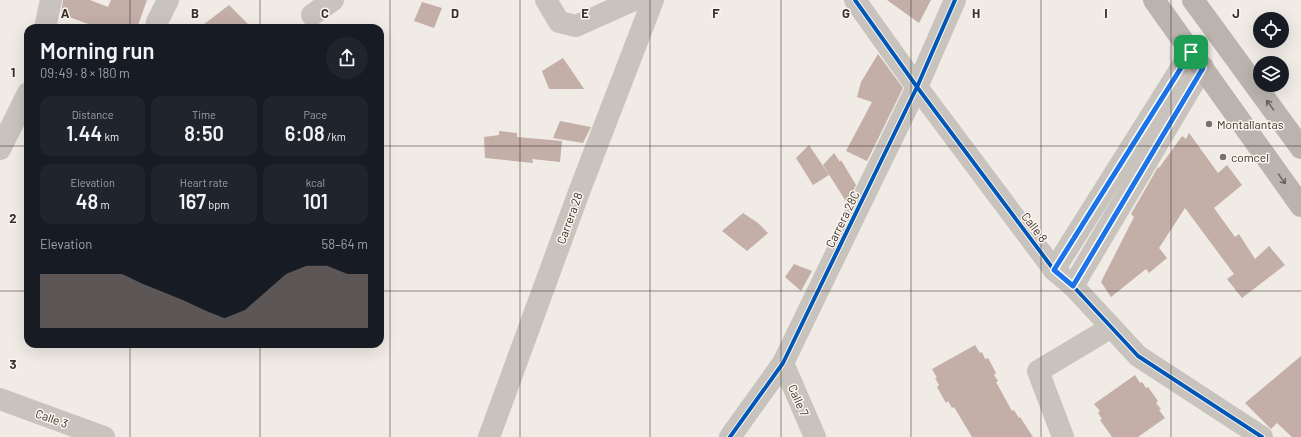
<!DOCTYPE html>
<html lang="en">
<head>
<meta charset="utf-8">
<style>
	:root { --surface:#171b24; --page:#20242c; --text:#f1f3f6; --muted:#9ea1a6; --accent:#7a716c }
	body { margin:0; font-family:Barlow,sans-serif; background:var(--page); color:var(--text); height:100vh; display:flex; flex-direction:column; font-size:15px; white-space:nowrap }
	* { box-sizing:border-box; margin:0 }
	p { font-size:13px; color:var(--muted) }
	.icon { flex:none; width:22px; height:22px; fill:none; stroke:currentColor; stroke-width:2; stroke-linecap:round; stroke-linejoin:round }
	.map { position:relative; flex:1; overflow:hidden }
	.drawer { position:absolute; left:24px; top:24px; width:360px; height:324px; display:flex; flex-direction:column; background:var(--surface); border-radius:12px; box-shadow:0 4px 16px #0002 }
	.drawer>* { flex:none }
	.controls { position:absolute; left:1253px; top:12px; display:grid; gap:8px }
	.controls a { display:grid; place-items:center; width:36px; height:36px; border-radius:50%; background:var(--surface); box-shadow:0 4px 16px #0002; font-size:20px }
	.pin { position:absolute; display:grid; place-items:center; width:34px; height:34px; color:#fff; margin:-17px; border-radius:8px; box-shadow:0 2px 6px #0006 }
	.round { display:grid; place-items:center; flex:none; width:42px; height:42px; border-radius:21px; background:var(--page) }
	.headline { display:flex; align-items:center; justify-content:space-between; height:68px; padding:0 16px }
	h1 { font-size:22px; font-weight:600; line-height:30px }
	.metrics { display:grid; grid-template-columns:repeat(3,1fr); gap:6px; height:68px; padding:4px 16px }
	.metrics div { display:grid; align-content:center; border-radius:10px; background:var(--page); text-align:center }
	.metrics b { font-size:20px; font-weight:600 }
	.metrics small { font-size:11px; font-weight:400 }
	.metrics p { font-size:11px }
	.chart { height:112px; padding:8px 16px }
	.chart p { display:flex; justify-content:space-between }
	.chart svg { width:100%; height:72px; margin-top:4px; fill:var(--accent); opacity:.7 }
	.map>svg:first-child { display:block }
	.building { fill:#c3afa7 }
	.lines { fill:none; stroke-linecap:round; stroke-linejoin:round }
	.minor { stroke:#c9c3be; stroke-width:22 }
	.secondary { stroke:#bab3ae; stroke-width:22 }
	.cycleway-casing { stroke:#fbf5ee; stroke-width:6 }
	.cycleway { stroke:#0057b8; stroke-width:4 }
	.oneway { stroke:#6e645f }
	.route-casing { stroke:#fff; stroke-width:8 }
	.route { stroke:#1a73e8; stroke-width:5 }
	.grid { fill:none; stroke:#3b302b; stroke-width:1; stroke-opacity:0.55 }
	.poi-dot { fill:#7a716c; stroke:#fbf5ee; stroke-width:1.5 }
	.labels { text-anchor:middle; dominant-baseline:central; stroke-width:3; stroke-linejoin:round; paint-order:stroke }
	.poi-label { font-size:12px; fill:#3b302b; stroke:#fbf5ee; text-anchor:start }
	.street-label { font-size:12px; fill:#3b302b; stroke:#fbf5ee }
	.grid-label { font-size:13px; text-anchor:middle; font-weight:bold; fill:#3b302b; stroke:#fbf5ee; stroke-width:3; stroke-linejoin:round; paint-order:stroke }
</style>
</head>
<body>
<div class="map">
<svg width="1301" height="437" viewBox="0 0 1301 437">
	<rect width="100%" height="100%" fill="#f0ebe5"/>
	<g class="building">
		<polygon points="63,0 90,0 108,7 111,0 147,0 137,28 99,28 61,14"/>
		<polygon points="887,0 931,0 919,23"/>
		<polygon points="422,2 442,8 434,28 414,21"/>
		<polygon points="229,5 252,28 199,28"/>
		<polygon points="878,54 903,88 867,161 846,151 872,102 857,97 861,82"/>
		<polygon points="563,58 570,68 584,89 549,89 542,71"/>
		<polygon points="560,121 591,127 583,143 553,138"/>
		<polygon points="499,131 517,133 517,137 562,141 560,162 532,159 533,163 485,158 484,137 499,135"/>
		<polygon points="1189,133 1218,173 1227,165 1242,185 1214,208 1235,237 1239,234 1255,259 1269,246 1285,265 1242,298 1227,279 1234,274 1185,208 1159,248 1167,258 1149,273 1146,269 1111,297 1101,282 1134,217 1131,214 1158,167 1159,168 1182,136 1186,139"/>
		<polygon points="809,145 829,175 813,185 796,158"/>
		<polygon points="834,153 840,162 841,160 856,185 847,203 823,165"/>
		<polygon points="743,213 758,223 768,233 747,251 722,231"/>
		<polygon points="794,264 812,271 801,291 785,277"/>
		<polygon points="975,345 980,353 982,352 985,359 988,358 996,373 994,375 998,381 996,382 1012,411 1014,410 1019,418 1020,417 1033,437 972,437 954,407 952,408 948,401 946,403 937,387 939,385 935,378 937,378 932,369"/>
		<polygon points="1301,356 1301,437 1292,437 1277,423 1271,429 1245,403"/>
		<polygon points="1135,375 1140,383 1142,382 1146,388 1148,387 1158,401 1156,403 1161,409 1159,410 1165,418 1138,437 1112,437 1100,420 1102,419 1098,413 1100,411 1094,404"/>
	</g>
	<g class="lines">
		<g class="minor">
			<polyline points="546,0 559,22 576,26 634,0"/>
			<polyline points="855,0 917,87 1054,270 1073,286 1138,356 1262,437"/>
			<polyline points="312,15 333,0"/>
			<polyline points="45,28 51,0"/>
			<polyline points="156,28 157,22 168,0"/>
			<polyline points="0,149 28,93"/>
			<polyline points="1054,270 1191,52"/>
			<polyline points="1073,286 1203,67"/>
			<polyline points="783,363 815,437"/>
			<polyline points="0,399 104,437"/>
			<polyline points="489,437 579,192 653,0"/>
			<polyline points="730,437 783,363 917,87 955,0"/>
			<polyline points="1063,437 1038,371 1100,334 1110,326"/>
		</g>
		<g class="secondary">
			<polyline points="1154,0 1301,206"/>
			<polyline points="1193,0 1301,148"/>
		</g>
		<defs>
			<g id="cycleway">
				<polyline points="855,0 917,87 1054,270 1073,286 1138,356 1262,437"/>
				<polyline points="730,437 783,363 917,87 955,0"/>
			</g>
		</defs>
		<use href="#cycleway" class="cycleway-casing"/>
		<use href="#cycleway" class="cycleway"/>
	</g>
	<defs><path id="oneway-shaft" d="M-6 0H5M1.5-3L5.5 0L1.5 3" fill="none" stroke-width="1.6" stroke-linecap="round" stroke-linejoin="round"/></defs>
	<g class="oneway">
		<use href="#oneway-shaft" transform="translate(1270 105) rotate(-126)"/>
		<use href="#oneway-shaft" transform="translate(1282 179) rotate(55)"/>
	</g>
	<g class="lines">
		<defs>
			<polygon id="route" points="1191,52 1203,68 1073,286 1054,270"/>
		</defs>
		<use href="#route" class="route-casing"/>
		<use href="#route" class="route"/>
	</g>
	<path class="grid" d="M130,0V28M260,0V28M390,0V437M520,0V437M650,0V437M781,0V437M911,0V437M1041,0V437M1171,0V437M0,146H28M380,146H1301M0,291H28M380,291H1301M130,344V437M260,344V437"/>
	<g class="poi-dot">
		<circle cx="1209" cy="124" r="4"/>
		<circle cx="1223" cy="157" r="4"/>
	</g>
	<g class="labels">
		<g class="poi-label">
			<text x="1217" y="124">Montallantas</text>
			<text x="1231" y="157">comcel</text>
		</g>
		<g class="street-label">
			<text transform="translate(569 218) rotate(-70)">Carrera 28</text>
			<text transform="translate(842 219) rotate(-64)">Carrera 28C</text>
			<text transform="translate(1035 227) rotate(53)">Calle 8</text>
			<text transform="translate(799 400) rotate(66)">Calle 7</text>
			<text transform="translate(52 418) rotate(20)">Calle 3</text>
		</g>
	</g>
	<g class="grid-label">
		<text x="65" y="18">A</text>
		<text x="195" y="18">B</text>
		<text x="325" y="18">C</text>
		<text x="455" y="18">D</text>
		<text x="585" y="18">E</text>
		<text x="716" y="18">F</text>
		<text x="846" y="18">G</text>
		<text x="976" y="18">H</text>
		<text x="1106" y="18">I</text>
		<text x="1236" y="18">J</text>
		<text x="13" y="77">1</text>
		<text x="13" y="223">2</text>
		<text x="13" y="369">3</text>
	</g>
</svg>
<div class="controls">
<a><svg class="icon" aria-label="locate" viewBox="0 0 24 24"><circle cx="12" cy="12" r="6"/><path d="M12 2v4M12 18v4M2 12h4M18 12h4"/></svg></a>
<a><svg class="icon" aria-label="layers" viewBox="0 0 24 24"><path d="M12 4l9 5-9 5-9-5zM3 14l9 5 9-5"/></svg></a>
</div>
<div class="pin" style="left:1191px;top:52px;background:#1e9e55"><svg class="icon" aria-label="arrive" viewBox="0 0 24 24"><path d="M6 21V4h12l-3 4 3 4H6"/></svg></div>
<section class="drawer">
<div class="headline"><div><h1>Morning run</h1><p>09:49 · 8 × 180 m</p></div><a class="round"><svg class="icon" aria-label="share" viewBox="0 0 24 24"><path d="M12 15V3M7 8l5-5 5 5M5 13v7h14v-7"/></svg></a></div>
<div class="metrics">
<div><p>Distance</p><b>1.44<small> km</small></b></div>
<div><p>Time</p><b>8:50</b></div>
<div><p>Pace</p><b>6:08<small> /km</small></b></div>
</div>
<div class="metrics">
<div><p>Elevation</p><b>48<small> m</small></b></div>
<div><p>Heart rate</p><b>167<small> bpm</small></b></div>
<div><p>kcal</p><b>101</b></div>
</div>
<div class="chart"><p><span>Elevation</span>58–64 m</p>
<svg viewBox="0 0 160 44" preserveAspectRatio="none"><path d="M0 44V11L10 11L20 11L30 11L40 11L50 17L60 22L70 27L80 33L90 38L100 33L110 22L120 11L130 6L140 6L150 11L160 11V44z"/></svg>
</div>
</section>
</div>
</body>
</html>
